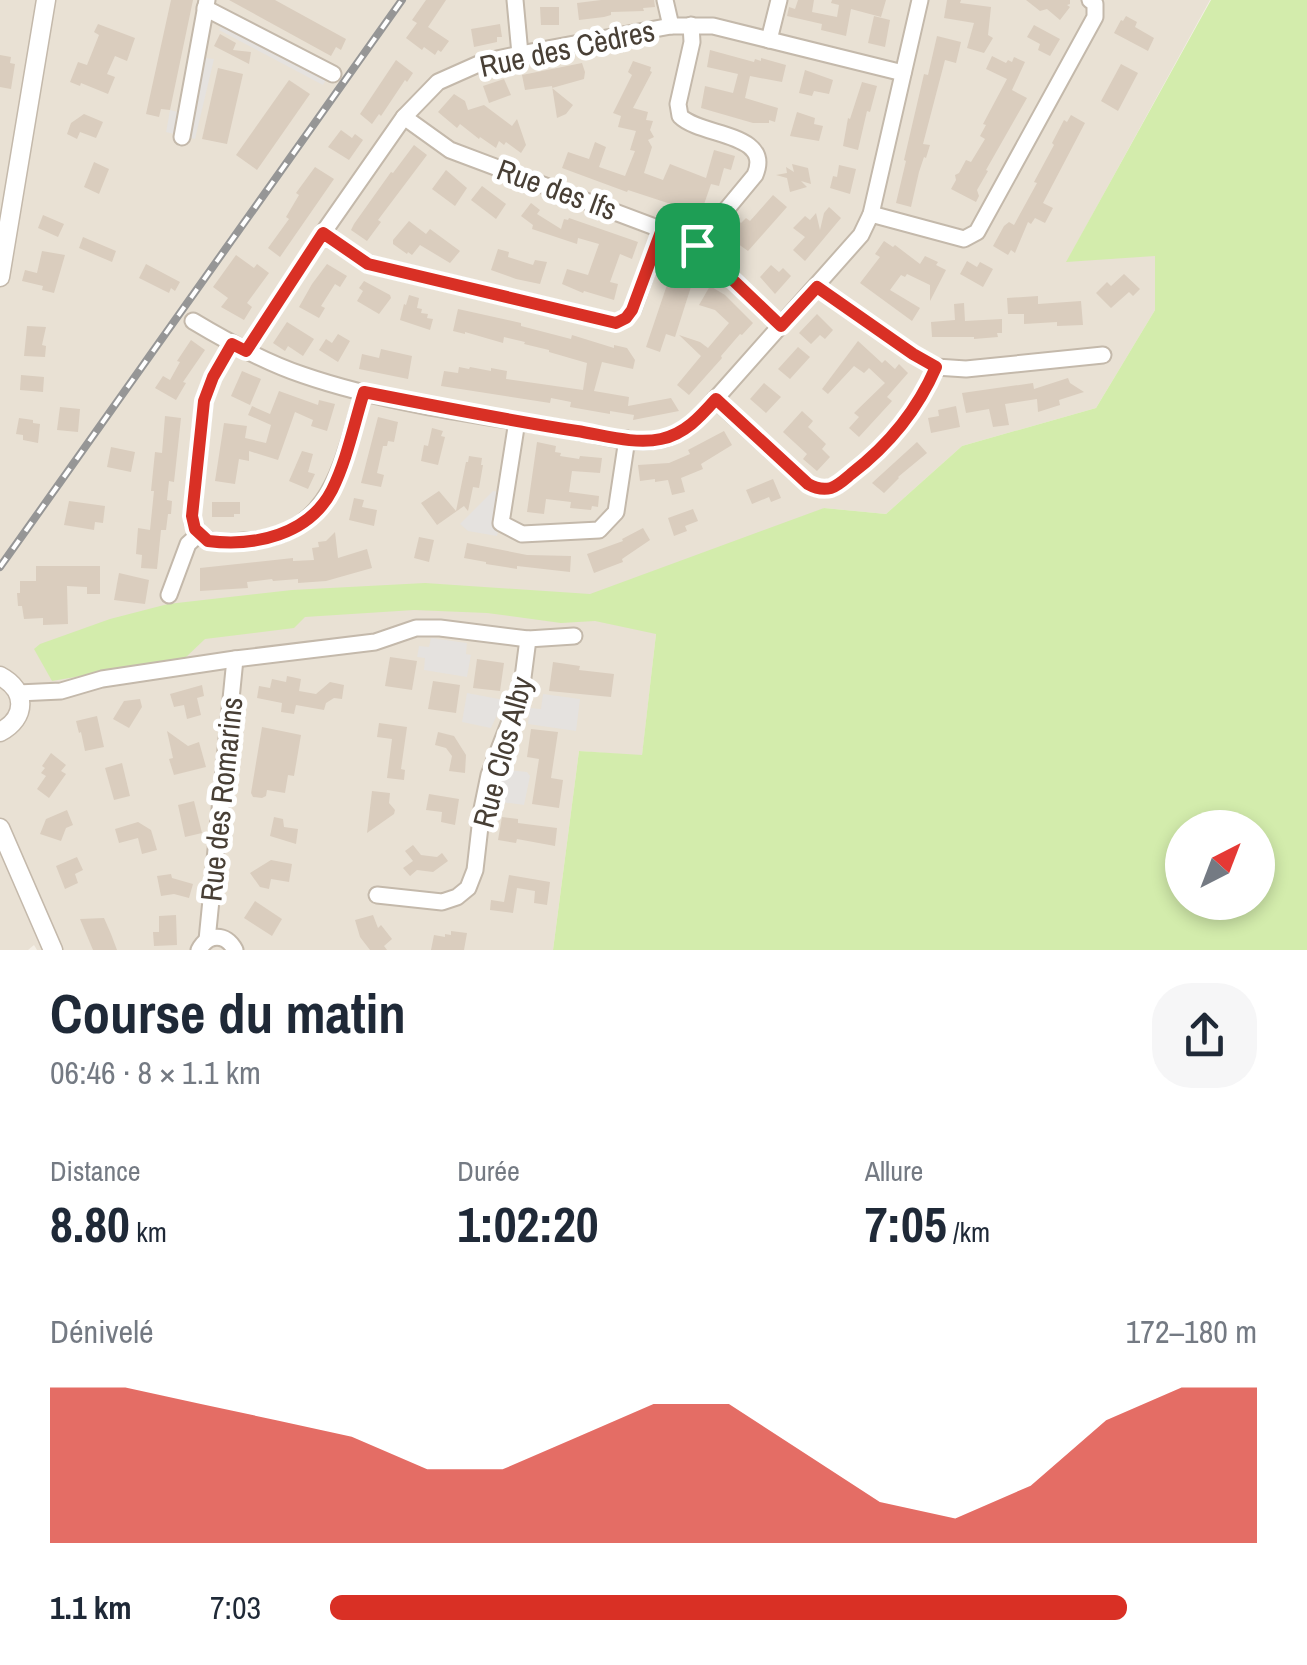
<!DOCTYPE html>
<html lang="fr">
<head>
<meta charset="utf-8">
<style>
	:root { --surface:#fff; --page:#f6f6f7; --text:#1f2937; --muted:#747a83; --accent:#d93025 }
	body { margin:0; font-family:"Archivo Narrow",sans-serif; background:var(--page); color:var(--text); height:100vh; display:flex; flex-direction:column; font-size:38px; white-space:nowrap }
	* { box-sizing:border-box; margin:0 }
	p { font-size:32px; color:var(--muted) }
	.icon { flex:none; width:55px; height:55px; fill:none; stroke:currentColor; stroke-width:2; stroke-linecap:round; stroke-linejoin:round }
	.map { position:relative; height:950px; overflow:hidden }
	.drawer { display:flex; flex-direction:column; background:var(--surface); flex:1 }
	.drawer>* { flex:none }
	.needle { width:65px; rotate:42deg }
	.tools { position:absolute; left:1165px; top:810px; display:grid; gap:20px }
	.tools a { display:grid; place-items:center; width:110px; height:110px; border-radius:50%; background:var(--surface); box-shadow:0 5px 15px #0003; font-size:50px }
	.pin { position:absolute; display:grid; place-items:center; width:85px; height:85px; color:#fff; margin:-42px; border-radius:20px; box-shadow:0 5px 15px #0006 }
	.round { display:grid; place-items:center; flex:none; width:105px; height:105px; border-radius:40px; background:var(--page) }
	.head { display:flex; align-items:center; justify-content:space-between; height:170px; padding:0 50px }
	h1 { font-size:55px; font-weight:700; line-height:75px }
	.stats { display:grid; grid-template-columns:repeat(3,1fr); gap:15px; height:170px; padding:10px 50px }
	.stats div { display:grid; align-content:center }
	.stats b { font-size:50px; font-weight:700 }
	.stats small { font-size:28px; font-weight:400 }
	.stats p { font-size:28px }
	.chart { height:280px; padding:20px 50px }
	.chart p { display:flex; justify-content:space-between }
	.chart svg { width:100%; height:180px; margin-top:10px; fill:var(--accent); opacity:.7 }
	ul { padding:0 50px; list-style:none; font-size:32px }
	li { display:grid; grid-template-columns:160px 120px 1fr; align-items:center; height:75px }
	li i { height:25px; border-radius:12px; background:var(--accent) }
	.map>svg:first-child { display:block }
	.residential { fill:#e9e1d4 }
	.green { fill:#d3ecac; fill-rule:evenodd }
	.parking { fill:#e5e2df }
	.building { fill:#dacdbe }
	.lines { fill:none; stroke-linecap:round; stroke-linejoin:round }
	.minor-casing { stroke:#c4b9ab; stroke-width:19 }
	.tertiary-casing { stroke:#c4b9ab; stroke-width:21 }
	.minor { stroke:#fff; stroke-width:15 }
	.tertiary { stroke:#fff; stroke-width:18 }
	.rail-casing { stroke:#969696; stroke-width:8 }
	.rail { stroke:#fff; stroke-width:4; stroke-dasharray:11; stroke-linecap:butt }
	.route-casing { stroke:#fff; stroke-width:20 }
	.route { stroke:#d93025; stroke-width:12 }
	.labels { text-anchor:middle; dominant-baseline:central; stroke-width:10; stroke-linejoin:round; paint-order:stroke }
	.street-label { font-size:30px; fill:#483f35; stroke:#fff }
</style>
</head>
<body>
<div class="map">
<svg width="1307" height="950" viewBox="0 0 1307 950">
	<rect width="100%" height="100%" fill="#f4efe6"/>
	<polygon class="residential" points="0,0 1210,0 1067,261 1155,255 1155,310 1096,408 962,446 886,514 824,508 656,634 642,756 579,751 553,950 37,950 34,945 28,950 0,950"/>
	<path class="green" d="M1211,0H1307V950H553L579,751L642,755L656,634L595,621L561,623L487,613L414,610L305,617L294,628L205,639L185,658L52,681L34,649L40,644L110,619L168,604L292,590L425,583L590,594L824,508L886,514L962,446L1096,408L1155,310V256L1066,262ZM1182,828H1258V902H1182Z"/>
	<g class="parking">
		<polygon points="225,18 330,73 323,85 219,30"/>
		<polygon points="196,57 214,59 195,139 166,132 170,110 185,114"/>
		<polygon points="493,491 506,493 497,536 468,531 460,524"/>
		<polygon points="431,638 467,643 466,654 471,655 467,677 424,670 425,658 417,657 419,646 429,647"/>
		<polygon points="467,693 504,700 491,728 462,722"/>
		<polygon points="543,694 580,699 576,731 528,724 530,708 541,709"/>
		<polygon points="500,769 527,772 530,776 524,805 494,801"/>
	</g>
	<g class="building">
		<polygon points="171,0 193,0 170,110 161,109 159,117 146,114"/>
		<polygon points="229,0 275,0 346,39 341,50 336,47 331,56"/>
		<polygon points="426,0 446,0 428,27 449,41 441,52 438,50 435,55 424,47 422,50 406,38 417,23 412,20"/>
		<polygon points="601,0 654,0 655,7 643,8 644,11 611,12 611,15 604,17 579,20 577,3"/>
		<polygon points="798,0 814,0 812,12 837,17 839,5 831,3 832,0 886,0 881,17 851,9 846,36 821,30 822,24 787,16 789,7 795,9"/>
		<polygon points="947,0 961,0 960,3 991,7 988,35 993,38 984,53 967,48 974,23 944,18"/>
		<polygon points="1026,0 1070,0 1070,4 1067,5 1070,7 1060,20 1047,9 1040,11"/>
		<polygon points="540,7 559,7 559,25 541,25"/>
		<polygon points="874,16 890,20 885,47 868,43"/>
		<polygon points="1126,16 1137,22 1135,27 1154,38 1148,51 1114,33 1121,20 1123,21"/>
		<polygon points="98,24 135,38 127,61 115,56 107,74 115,77 108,94 81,83 80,86 70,82 78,62 87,65 99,35 94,32"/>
		<polygon points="500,24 502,37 497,37 497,42 474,47 471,29"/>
		<polygon points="1034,25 1060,39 1050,56 1038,50 1040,44 1027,37"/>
		<polygon points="220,34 236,43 233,50 251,52 249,64 214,46"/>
		<polygon points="937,36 961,42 956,63 945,60 923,144 930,145 926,158 924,157 919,172 911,207 896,203 906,161 904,160 924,74 928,75"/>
		<polygon points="710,50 754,62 755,59 761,61 761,58 786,65 782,82 750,76 745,98 778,108 775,122 769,120 769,123 753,123 701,108 705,86 733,93 738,74 707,67"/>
		<polygon points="0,55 11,57 10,63 15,64 11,89 0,87"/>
		<polygon points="992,56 1006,63 1008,60 1012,62 1014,57 1025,62 1012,90 1027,98 986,170 988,171 977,190 979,196 976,202 951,189 956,180 955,175 959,173 966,160 971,162 985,139 980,136 986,125 983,124 1007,79 986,69"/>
		<polygon points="396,60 413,73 407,82 405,80 381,116 379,114 372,124 360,114"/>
		<polygon points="633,61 651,67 650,71 652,72 633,108 648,112 646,120 653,121 650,130 654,137 648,140 652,147 644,173 663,180 670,164 706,178 714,150 735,156 731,170 724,168 719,186 711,184 700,216 685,211 686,209 628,190 627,192 562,168 568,152 589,159 595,142 606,147 599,167 625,176 635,151 630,150 636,131 618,127 621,116 613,113 632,75 628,72"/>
		<polygon points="582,63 585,72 584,79 552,88 573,105 566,114 557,118 552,86 525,90 522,75"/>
		<polygon points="1121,64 1138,73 1118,111 1101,101"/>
		<polygon points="218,68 243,74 227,144 202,139"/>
		<polygon points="805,70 833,80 829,94 814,91 812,96 799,93"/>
		<polygon points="504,79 511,95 489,103 483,86"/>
		<polygon points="289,80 310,94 257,170 236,155"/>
		<polygon points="862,82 877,86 870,112 867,111 858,150 843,146 848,118 850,119"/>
		<polygon points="454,94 465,101 468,110 484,105 512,126 517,119 526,145 521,153 506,142 504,145 499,141 496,148 480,137 479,139 460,124 457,128 438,112"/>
		<polygon points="797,112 815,118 814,124 823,126 819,141 790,136"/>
		<polygon points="84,114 103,122 96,138 80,132 77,139 67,134 71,123"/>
		<polygon points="1071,115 1085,123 1043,203 1053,208 1045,223 1035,218 1031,224 1028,222 1015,253 1011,250 1008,255 993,246 1004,226 1009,222 1014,225 1037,183 1034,182 1054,145 1052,143 1064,120 1067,122"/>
		<polygon points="341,130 352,138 355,134 363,140 349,160 328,147"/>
		<polygon points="414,145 427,155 378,220 381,222 367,241 351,230 354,224 391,172 393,173"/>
		<polygon points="94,162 109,169 99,194 84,187"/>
		<polygon points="792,164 808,168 811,184 801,181 807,187 790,192 787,178 776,175 787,173 786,167 794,172"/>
		<polygon points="839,165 856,169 850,194 830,188 833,176 837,177"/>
		<polygon points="315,167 334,179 280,257 268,248 289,219 286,217 299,195 296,193"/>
		<polygon points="446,170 467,188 455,206 432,189"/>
		<polygon points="482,186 506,204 496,219 471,200"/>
		<polygon points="773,195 787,207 748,251 727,236 740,222 741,223 746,218 750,221"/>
		<polygon points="531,203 540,210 537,214 561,229 564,219 568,220 569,218 638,242 632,259 620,254 610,282 618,284 614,300 584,291 583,293 562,284 567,269 588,275 599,244 578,238 577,244 532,229 533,225 521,216"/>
		<polygon points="829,207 841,218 805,261 793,250 805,237 793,228 805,216 810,220 816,213 820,230 824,213"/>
		<polygon points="43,215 64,224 58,237 38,228"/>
		<polygon points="409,221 426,234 430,229 460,251 450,263 420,245 412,255 408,252 407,254 393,244 393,240"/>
		<polygon points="83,237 116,251 112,262 79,248"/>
		<polygon points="884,241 893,247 895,245 920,264 925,256 938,262 936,265 946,270 930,301 930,285 907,274 905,277 901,275 890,290 920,308 912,321 860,283 880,257 875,254"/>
		<polygon points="498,249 509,252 508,257 533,265 535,260 547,262 540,284 516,279 491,270"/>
		<polygon points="42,251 65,255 54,293 42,290 43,286 22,281 25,270 37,273"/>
		<polygon points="236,255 254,268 257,264 269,273 247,303 252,307 244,320 221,307 228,298 213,287"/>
		<polygon points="674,257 687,261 685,267 696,271 675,337 666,334 660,352 646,347 669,279 666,278"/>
		<polygon points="967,261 977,267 980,262 993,269 983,287 960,274"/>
		<polygon points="146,264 180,282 175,291 171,288 169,293 139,278"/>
		<polygon points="327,264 347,276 340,287 335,284 321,306 325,308 319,318 299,307 312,284"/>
		<polygon points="771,265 779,272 783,268 791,276 775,294 760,277"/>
		<polygon points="1124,274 1140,289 1133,296 1129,292 1111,308 1096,293 1107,282 1111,286"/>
		<polygon points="364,281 390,295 391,298 379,314 357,301 363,291 359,288"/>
		<polygon points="710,286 725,295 753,323 742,335 740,334 721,356 722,358 689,395 677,385 701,356 679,335 700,342 708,348 729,323 715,310 699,305"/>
		<polygon points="409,295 419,298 417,308 422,309 421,313 428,314 427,318 433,319 430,330 400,320 404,304 406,305"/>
		<polygon points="1038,296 1038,304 1081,301 1083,325 1057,326 1057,322 1024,324 1024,314 1008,314 1007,298"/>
		<polygon points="964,303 965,321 1002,319 1002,333 997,333 998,337 974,339 974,337 932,337 931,322 955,320 954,304"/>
		<polygon points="458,309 521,323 521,326 571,339 572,335 614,348 614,345 627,348 635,360 633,369 602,362 594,391 629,397 628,406 671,398 679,411 633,420 634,415 610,411 610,414 570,407 571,402 551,398 550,403 441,386 444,371 458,373 459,367 469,369 470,367 491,371 491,368 507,371 506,379 583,390 587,363 549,352 549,350 524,344 525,342 504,337 503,343 465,332 465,334 453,331"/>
		<polygon points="817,314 833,330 825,339 820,335 811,344 799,333"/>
		<polygon points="287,322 314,339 303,356 288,346 285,351 273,343"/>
		<polygon points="27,326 46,327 42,345 46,346 45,357 24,356"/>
		<polygon points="338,334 350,341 338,362 319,350 326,339 332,343"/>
		<polygon points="191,340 205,350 183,382 186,383 176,400 155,388 163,376 170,380 180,362 177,361"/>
		<polygon points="858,341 882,363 885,360 895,369 899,364 908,373 887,397 892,401 859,437 849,428 859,417 854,413 885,383 869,368 864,373 854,366 828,394 822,389"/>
		<polygon points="798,347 810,357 790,379 778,369"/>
		<polygon points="381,349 412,356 408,379 359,369 362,354 379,358"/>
		<polygon points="242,371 261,379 250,405 231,396"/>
		<polygon points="21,375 44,377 43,392 20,390"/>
		<polygon points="1068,378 1070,383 1084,392 1059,400 1060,405 1038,412 1037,399 1005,404 1009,425 993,427 989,409 966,413 962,393 1033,383 1034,389"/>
		<polygon points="764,383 781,397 766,413 750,399"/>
		<polygon points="279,391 318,405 319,400 335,404 327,431 311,426 313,420 295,412 278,460 249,451 249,461 239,459 235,484 215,481 224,423 247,426 245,438 266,443 271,425 248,415 252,406 270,414"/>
		<polygon points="956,406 960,427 931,433 928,418 939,416 938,410"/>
		<polygon points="60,407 80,409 78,432 57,430"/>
		<polygon points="802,411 813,421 808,427 826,444 822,449 830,457 817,471 803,459 807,454 783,432"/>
		<polygon points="165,416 181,418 174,482 169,481 167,500 172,501 171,514 168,514 166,530 161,530 157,569 141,568 142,555 136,554 138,528 150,530 154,491 151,491 155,452 162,453"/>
		<polygon points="378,417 398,422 394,442 388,441 387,446 383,446 377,473 384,475 381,487 361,483"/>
		<polygon points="19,418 33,420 33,423 40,424 38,443 23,440 23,435 16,434"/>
		<polygon points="432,428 443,431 441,436 445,437 438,465 421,461 424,445 428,446"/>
		<polygon points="724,431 732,445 701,464 703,469 681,478 685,492 672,495 668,480 655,482 655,479 640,481 638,465 669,463 690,454 688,450"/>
		<polygon points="537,442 556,446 555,452 561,453 560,456 579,459 580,456 602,458 600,473 572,471 569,492 599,496 598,507 592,506 591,510 570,508 571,502 546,499 544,514 527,512"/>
		<polygon points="917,442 927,453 898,477 899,478 884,493 872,483"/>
		<polygon points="111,447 135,452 131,472 107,467"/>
		<polygon points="302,451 313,454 308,472 315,474 308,489 289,481"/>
		<polygon points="469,456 482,458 481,465 483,465 479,488 473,487 468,511 464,506 437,525 421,503 439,491 456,511 466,462 468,462"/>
		<polygon points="773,479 781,498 771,502 769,497 752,504 746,490"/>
		<polygon points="354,498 364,500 362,507 377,510 374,526 349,520"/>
		<polygon points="69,501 105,506 103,523 95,522 94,530 64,525"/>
		<polygon points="212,502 240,502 240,514 234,514 234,517 212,517"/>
		<polygon points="693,509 698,521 685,526 687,531 674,536 668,518"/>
		<polygon points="643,528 650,540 622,559 623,562 594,573 587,554 623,541 622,539"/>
		<polygon points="335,532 338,558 367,549 372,568 326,581 298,583 298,579 273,581 272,579 247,582 248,588 200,591 200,568 293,558 293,561 314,560 312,548 319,547 318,542 326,541"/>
		<polygon points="419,537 434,540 429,562 414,558"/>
		<polygon points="467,543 527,555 571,556 570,572 517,566 517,569 486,564 486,562 464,558"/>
		<polygon points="36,566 100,566 100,594 87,594 87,587 67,586 68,624 43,625 43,618 24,619 22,606 18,606 17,593 20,593 20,581 36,581"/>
		<polygon points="119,573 149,580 145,604 114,600"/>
		<polygon points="390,657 417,661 412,690 385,686"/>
		<polygon points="477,659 504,663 500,691 473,688"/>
		<polygon points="553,662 580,666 579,670 614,674 611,697 549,691"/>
		<polygon points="287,676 301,679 299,691 316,694 330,682 344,685 342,699 334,698 326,703 324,710 296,705 294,714 281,712 282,703 257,698 259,686 270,688 272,679 286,682"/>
		<polygon points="433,681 460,685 456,713 428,709"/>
		<polygon points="202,685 204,696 197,698 201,715 187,719 184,705 174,707 170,694"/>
		<polygon points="140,699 142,707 129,728 113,719 124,701"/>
		<polygon points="97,716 104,747 85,751 81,732 79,733 76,721"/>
		<polygon points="379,723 407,727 401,769 405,770 404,780 387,778 392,739 377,737"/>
		<polygon points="262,727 301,735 294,776 288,775 285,793 267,790 266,796 262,798 253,797 251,793"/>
		<polygon points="531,729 558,732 551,778 563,780 559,808 532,804 539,759 527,757"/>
		<polygon points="167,731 188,746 199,742 206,767 174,775 169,759 173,758"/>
		<polygon points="438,732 454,736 466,755 465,773 449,771 452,756 446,748 435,745"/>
		<polygon points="51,753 66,765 61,771 66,774 49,798 37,789 46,776 41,773 45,768 42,766"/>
		<polygon points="122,763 130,796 114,800 105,768"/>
		<polygon points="372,791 390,793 389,803 395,810 394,814 367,833"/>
		<polygon points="429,794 459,799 455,825 441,822 442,812 426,810"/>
		<polygon points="194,801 202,833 185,837 178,805"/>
		<polygon points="67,810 73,825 66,828 61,841 40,834 46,819"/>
		<polygon points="274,817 283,819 284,827 298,829 296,844 270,836"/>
		<polygon points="502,817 518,819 518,823 557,828 555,846 517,839 516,843 498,840"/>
		<polygon points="138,822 151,830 157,850 142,854 138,838 119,843 115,829"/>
		<polygon points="413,845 421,855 437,857 442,853 448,861 433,872 417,870 410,876 403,868 413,861 405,851"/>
		<polygon points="77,857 83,870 75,874 78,883 65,889 56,866"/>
		<polygon points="271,860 292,864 289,882 271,879 269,889 260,887 250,873"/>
		<polygon points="171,874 172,878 193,884 189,898 174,894 161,896 157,876"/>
		<polygon points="509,875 550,882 547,905 534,903 535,891 517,888 513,913 490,910 491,900 504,902"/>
		<polygon points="255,901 282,919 272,936 244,918"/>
		<polygon points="176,915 177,945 154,946 153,932 159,932 159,916"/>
		<polygon points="373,915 378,928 381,925 392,939 384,946 387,950 370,950 360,937 355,920"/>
		<polygon points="104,918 111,934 117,950 93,950 80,919"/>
		<polygon points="451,931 467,933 464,950 431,950 434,935 445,937 445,934 451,935"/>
	</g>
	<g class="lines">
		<defs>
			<g id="minor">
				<polyline points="515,0 520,54"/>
				<polyline points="665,0 671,26"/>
				<polyline points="205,8 333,74"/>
				<path d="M691,25L692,42L678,104L680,116C701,137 773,132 755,175L697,245"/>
				<polyline points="769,40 779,0"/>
				<polyline points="404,117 450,150 692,241 781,326"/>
				<polyline points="182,137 207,0"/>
				<polyline points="871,214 964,239 977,232 1095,17 1095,4 1090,0"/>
				<polyline points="323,233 368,264 616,323 625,318 633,309 662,229"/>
				<polyline points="817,287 913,354 936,367 966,369 1103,355"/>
				<path d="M193,321C228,342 264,362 303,375C384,403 481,416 566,429C595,434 629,445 658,440C675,437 691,426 703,413L861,235L871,214L920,0"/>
				<polyline points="246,351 323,233 404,117 438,82 483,62 520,54 671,26 713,26 903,73"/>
				<path d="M715,399L808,484C815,488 823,490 831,488C839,485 845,479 851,474C889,445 917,411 936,367"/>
				<polyline points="517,421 501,523 522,534 599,530 616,512 627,439"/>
				<path d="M199,534C211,545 227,542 243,541C333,538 342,462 364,392"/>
				<polyline points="169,595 188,544 199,534 193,523 192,516 204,401 213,377 232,344"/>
				<polyline points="18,693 61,691 102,679 235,659 375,642 416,628 440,628 528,639 574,636"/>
				<polyline points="377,895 442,902 457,897 468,888 475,870 482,809 489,775 521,693 528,639"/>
				<polyline points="207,940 235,659"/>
				<path d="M199,950C208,933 226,933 235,950"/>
			</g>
			<g id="tertiary">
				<polyline points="0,277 46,0"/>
				<path d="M0,676C27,690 27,718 0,732"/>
				<polyline points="0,828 53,950"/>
			</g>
		</defs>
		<use href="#minor" class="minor-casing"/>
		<use href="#tertiary" class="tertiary-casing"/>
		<use href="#minor" class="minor"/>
		<use href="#tertiary" class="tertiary"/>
		<defs>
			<polyline id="rail" points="0,567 402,0"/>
		</defs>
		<use href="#rail" class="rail-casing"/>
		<use href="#rail" class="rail"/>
	</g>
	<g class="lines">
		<defs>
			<path id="route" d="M662,229L692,241L781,326L817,287L913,354L936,367C917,411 889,445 851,474C845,479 839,485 831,488C823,490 815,488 808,484L716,399C700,417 685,434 661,439C635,445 603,435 577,431C506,420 435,406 364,392C354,424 347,460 332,490C309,535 254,547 208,541L195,529L192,516L204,401L213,377L232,344L246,351L323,233L368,264L616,323L626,318L632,310Z"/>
		</defs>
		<use href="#route" class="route-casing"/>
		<use href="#route" class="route"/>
	</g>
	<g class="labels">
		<g class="street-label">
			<text transform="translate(567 48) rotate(-12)">Rue des Cèdres</text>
			<text transform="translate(557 189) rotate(20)">Rue des Ifs</text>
			<text transform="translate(502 752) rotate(-75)">Rue Clos Alby</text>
			<text transform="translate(221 799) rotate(-84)">Rue des Romarins</text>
		</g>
	</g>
</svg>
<div class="tools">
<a><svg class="needle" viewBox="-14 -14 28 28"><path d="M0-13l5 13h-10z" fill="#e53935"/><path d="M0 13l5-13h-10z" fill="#747a83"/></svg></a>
</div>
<div class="pin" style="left:697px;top:245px;background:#1e9e55"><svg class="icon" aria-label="arrive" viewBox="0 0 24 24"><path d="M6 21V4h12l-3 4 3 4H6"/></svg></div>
</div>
<section class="drawer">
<div class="head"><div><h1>Course du matin</h1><p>06:46 · 8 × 1.1 km</p></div><a class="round"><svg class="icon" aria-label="share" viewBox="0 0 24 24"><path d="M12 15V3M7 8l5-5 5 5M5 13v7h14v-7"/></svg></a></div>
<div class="stats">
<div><p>Distance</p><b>8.80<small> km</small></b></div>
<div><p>Durée</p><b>1:02:20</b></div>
<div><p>Allure</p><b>7:05<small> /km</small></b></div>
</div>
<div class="chart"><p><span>Dénivelé</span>172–180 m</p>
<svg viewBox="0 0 160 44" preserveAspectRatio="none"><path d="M0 44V6L10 6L20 10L30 14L40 18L50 26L60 26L70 18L80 10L90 10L100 22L110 34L120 38L130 30L140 14L150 6L160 6V44z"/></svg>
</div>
<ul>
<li><b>1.1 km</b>7:03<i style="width:86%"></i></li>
</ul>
</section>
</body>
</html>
